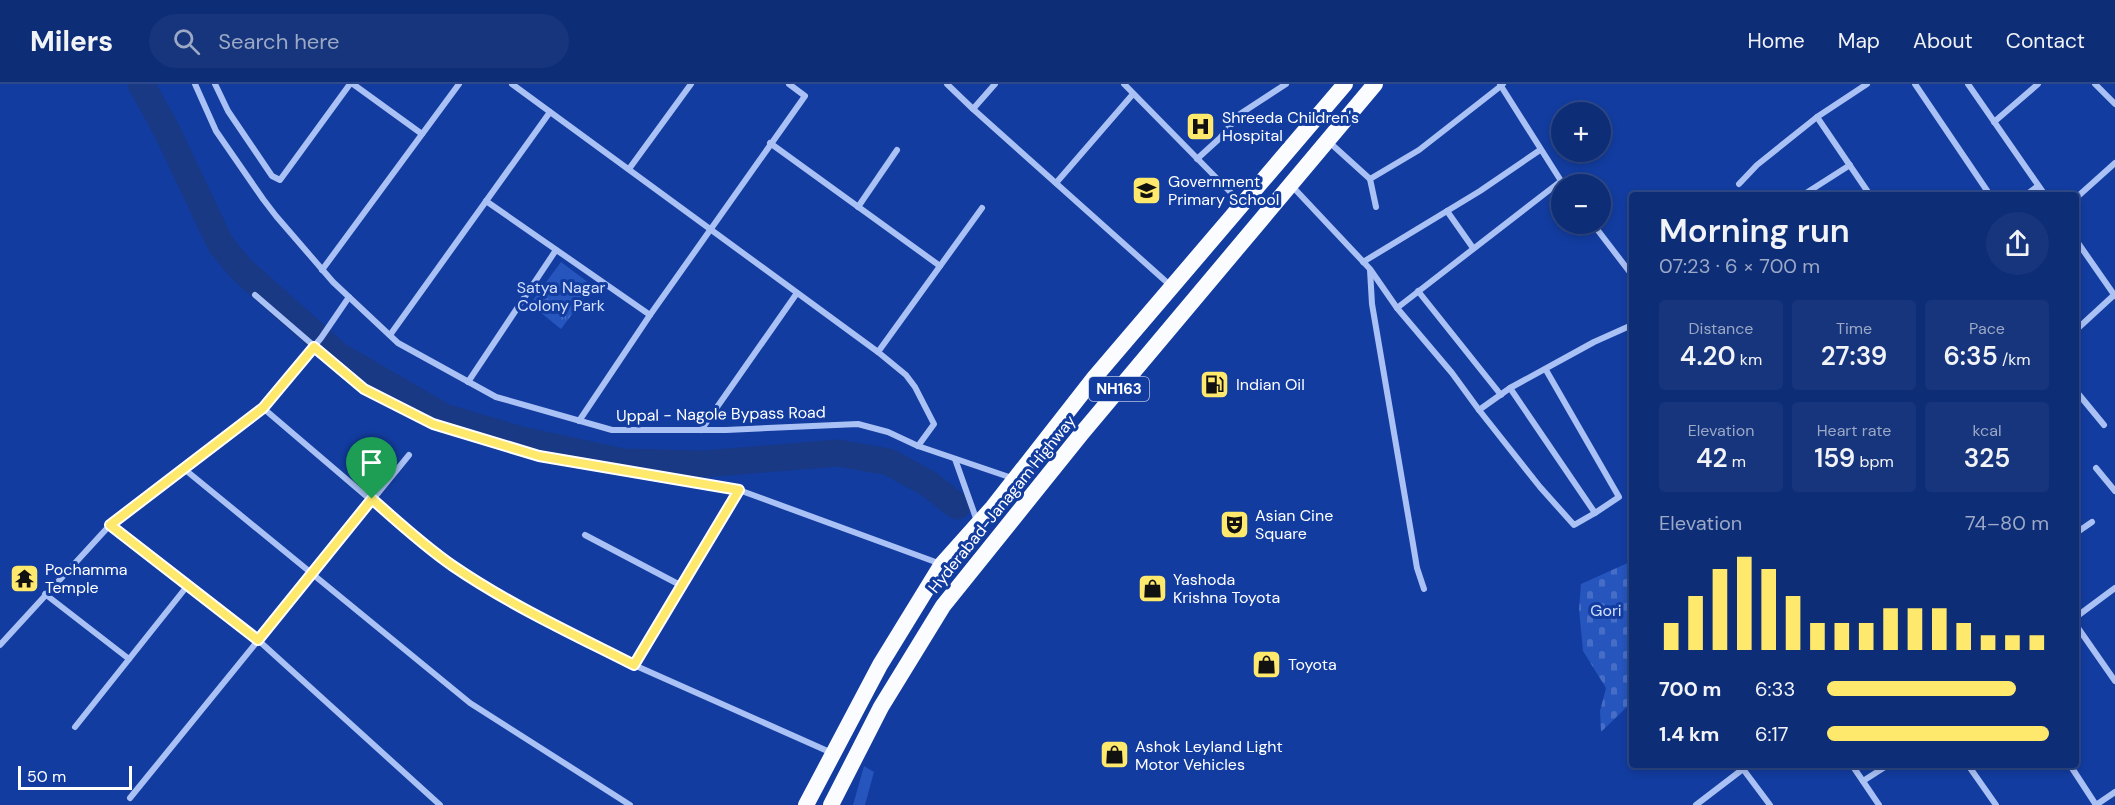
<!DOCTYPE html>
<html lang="en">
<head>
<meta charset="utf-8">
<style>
	:root { --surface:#0e2d77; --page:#17357c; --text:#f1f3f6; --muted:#9ba8c6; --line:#2e4989; --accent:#ffe96d }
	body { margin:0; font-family:"DM Sans",sans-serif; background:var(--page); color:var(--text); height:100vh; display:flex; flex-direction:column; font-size:22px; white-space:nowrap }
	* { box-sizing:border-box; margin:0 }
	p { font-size:20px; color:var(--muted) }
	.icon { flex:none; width:33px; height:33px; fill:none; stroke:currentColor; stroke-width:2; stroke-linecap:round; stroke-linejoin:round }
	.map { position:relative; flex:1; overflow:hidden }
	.details { position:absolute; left:1629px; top:108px; width:450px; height:576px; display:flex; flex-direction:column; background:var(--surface); border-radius:6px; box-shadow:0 3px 9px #0003,0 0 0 2px var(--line) }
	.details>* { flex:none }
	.tools { position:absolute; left:1551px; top:18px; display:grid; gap:12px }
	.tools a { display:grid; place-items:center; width:60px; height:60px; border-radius:50%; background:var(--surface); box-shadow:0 3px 9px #0003,0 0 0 2px var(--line); font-size:30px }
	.scale { position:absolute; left:18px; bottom:15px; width:114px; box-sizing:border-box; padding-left:6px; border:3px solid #fff; border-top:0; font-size:16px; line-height:21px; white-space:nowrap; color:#fff; -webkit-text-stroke:4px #123c9f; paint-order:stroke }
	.pin { position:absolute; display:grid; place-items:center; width:51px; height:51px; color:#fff; margin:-62px -26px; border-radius:50% 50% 50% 0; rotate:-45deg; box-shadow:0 0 6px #0007 }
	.pin .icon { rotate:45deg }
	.round { display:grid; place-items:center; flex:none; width:63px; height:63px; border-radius:32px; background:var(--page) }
	.overview { display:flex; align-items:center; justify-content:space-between; height:102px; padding:0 30px }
	h1 { font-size:33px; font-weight:600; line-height:45px }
	.stats { display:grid; grid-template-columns:repeat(3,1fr); gap:9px; height:102px; padding:6px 30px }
	.stats div { display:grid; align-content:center; border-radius:6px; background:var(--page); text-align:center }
	.stats b { font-size:26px; font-weight:600 }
	.stats small { font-size:16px; font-weight:400 }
	.stats p { font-size:16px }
	.chart { height:168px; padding:12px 30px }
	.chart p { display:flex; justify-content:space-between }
	.chart svg { width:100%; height:108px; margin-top:6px; stroke:var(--accent); stroke-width:6 }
	ul { padding:0 30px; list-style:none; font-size:20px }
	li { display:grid; grid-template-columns:96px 72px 1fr; align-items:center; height:45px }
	li i { height:15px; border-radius:8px; background:var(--accent) }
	header { display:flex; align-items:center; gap:36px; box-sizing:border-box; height:84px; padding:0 30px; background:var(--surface); border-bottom:2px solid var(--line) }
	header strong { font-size:28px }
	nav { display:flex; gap:33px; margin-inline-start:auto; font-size:21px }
	.search { width:420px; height:54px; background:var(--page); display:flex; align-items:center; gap:15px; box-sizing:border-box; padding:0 21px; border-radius:33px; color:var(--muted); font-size:22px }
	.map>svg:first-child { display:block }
	.grass { fill:#2555bd }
	.cemetery { fill:url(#cemetery-stones) }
	.park { fill:url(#park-tufts) }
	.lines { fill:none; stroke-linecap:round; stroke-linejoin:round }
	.river { stroke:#193985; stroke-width:27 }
	.minor { stroke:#aac1f5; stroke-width:6 }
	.trunk { stroke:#fbfcff; stroke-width:16 }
	.route-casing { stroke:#fff; stroke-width:12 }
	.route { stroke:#ffe96d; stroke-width:8 }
	.labels { text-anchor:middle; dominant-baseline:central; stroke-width:6; stroke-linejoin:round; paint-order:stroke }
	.shield { fill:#123c9f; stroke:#b8c4e2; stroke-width:1.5 }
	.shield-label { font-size:15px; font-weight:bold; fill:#fff }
	.poi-label { font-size:16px; fill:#fff; stroke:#123c9f; text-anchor:start }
	.park-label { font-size:16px; fill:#d3e0fe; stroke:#123c9f }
	.street-label { font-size:16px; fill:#fff; stroke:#123c9f }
</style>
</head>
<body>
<header>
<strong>Milers</strong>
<div class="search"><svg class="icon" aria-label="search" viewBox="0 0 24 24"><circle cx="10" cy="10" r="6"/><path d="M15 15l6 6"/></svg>Search here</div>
<nav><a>Home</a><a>Map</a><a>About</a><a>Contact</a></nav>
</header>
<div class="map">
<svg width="2115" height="721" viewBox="0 0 2115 721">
	<defs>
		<pattern id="cemetery-stones" width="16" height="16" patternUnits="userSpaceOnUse" patternTransform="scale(1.5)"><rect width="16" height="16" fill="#2555bd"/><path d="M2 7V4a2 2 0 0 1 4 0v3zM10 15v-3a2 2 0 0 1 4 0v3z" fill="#466ec7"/></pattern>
		<pattern id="park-tufts" width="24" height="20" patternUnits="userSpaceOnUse" patternTransform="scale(1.5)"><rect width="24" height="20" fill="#2555bd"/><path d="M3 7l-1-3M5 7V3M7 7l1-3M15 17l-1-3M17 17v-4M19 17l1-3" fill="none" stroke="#466ec7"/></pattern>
	</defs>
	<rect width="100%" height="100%" fill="#123c9f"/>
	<polygon class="grass" points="864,682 874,688 865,721 853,721"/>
	<polygon class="cemetery" points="1632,477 1632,618 1601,648 1600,627 1606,604 1583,567 1579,525 1581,500"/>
	<polygon class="park" points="561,178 593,202 561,245 530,220"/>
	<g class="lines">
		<polyline class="river" points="141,0 166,45 221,161 242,186 339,272 444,333 521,356 623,378 703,380 838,369 889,378 929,400 957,422"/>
		<g class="minor">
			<polyline points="195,0 216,47 263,115 276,132 333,198 398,259 496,313 612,346 726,346 858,340 888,348 918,362 1012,394"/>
			<polyline points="215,0 228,27 272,92 280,96 350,0"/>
			<polyline points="353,0 422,50"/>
			<polyline points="512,0 878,268 906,291 915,303 934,340 918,362"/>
			<polyline points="947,0 973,25 1171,202"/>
			<polyline points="1124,0 1241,119"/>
			<polyline points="1503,0 1501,2 1563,100"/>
			<polyline points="1867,0 1817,33 1870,111"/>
			<polyline points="1915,0 1990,111"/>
			<polyline points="1968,0 2045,111"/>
			<polyline points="2095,0 2115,20"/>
			<polyline points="973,25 995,0"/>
			<polyline points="1994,38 2038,0"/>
			<polyline points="1328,57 1370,95"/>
			<polyline points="770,59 940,182"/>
			<polyline points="1197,75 1220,54 1240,30 1286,0"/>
			<polyline points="629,85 691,0"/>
			<polyline points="1056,99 1133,10"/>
			<polyline points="1739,100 1757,81 1817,33"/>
			<polyline points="1291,101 1370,185 1397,224 1452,289 1479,326 1540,403 1574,441 1595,429"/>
			<polyline points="1803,111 1850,81"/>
			<polyline points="2026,111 2038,102"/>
			<polyline points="2076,114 2115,79"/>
			<polyline points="486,117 650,231"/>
			<polyline points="858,123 897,66"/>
			<polyline points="1376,123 1370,95 1419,66 1501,2 1500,0"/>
			<polyline points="1447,127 1473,164"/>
			<polyline points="1593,140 1632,191"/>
			<polyline points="2076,156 2115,212"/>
			<polyline points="1363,178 1480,107 1540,66"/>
			<polyline points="322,186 459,0"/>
			<polyline points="1370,186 1372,220 1413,460 1417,484 1424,505"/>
			<polyline points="1418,207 1501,311"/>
			<polyline points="255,211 364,305 433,340 539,372 739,406 941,480"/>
			<polyline points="1397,224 1561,97"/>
			<polyline points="2076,246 2114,211"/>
			<polyline points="390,251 550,28"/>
			<polyline points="878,268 982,124"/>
			<polyline points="468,298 556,166"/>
			<polyline points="1510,304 1595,429 1619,413 1546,286"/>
			<polyline points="2076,307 2104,341"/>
			<polyline points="263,324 413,452 454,482 540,533 634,581 832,669"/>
			<polyline points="1479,326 1510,304 1594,258 1632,241"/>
			<polyline points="579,337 650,231 805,12 789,0"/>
			<polyline points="701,346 797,209"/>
			<polyline points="955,375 977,437"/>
			<polyline points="183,384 470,619 630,721"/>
			<polyline points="2096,384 2115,407"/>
			<polyline points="110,441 258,556 440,721"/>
			<polyline points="2076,449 2092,438"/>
			<polyline points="585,451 682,502"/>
			<polyline points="45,510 129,575"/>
			<polyline points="2076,533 2115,504"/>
			<polyline points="2076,541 2115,597"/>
			<polyline points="0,561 110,441 263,324 321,254 349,213"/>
			<polyline points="634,581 739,406"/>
			<polyline points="75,643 188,501"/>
			<polyline points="1748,681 1743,685 1770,721"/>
			<polyline points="1852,681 1879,721"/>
			<polyline points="1968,681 1996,721"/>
			<polyline points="2070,681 2096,721"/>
			<polyline points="1863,697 1888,681"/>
			<polyline points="130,714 409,371"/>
			<polyline points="1696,721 1743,685"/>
			<polyline points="2096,721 2115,708"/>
		</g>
		<g class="trunk">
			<polyline points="806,721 880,581 942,480 993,423 1094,294 1345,0"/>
			<polyline points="831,721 881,623 943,522 1082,349 1375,0"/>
		</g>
	</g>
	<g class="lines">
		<defs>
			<path id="route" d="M314,263L364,305L433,340L539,372L739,406L634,581C573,550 510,521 453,482C424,462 398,438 372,415L258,556L110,441L263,324Z"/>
		</defs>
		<use href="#route" class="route-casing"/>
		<use href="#route" class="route"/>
	</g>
	<defs>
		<symbol id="hospital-square" viewBox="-11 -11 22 22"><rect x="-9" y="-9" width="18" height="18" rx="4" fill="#ffe96d" stroke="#123c9f"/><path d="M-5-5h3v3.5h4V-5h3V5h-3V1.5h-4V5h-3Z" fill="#111"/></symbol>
		<symbol id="school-square" viewBox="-11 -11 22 22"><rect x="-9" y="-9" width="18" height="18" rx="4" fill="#ffe96d" stroke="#123c9f"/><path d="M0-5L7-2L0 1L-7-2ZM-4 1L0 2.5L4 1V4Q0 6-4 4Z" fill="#111"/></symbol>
		<symbol id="fuel-square" viewBox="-11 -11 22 22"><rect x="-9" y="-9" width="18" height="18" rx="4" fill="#ffe96d" stroke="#123c9f"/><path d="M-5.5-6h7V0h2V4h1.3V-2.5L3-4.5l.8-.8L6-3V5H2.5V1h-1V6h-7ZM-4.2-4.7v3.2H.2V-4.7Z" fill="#111"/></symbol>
		<symbol id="theatre-square" viewBox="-11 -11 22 22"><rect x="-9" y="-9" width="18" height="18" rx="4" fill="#ffe96d" stroke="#123c9f"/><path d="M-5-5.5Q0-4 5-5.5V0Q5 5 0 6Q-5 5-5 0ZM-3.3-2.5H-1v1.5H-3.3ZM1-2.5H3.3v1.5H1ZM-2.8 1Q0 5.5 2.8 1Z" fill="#111"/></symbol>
		<symbol id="temple-square" viewBox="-11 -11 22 22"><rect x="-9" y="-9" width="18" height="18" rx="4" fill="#ffe96d" stroke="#123c9f"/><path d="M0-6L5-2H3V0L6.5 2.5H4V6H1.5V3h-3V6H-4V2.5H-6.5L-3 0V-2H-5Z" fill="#111"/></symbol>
		<symbol id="shop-square" viewBox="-11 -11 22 22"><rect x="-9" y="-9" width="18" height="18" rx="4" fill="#ffe96d" stroke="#123c9f"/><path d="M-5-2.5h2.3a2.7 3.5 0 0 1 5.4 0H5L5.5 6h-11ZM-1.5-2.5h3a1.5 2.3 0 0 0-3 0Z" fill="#111"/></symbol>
	</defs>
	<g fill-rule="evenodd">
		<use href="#hospital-square" x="1184" y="26" width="33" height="33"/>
		<use href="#school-square" x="1130" y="90" width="33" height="33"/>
		<use href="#fuel-square" x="1198" y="284" width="33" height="33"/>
		<use href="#theatre-square" x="1218" y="424" width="33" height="33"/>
		<use href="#temple-square" x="8" y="478" width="33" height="33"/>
		<use href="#shop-square" x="1136" y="488" width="33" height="33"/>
		<use href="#shop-square" x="1250" y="564" width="33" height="33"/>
		<use href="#shop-square" x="1098" y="654" width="33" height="33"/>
	</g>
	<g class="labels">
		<rect class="shield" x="1089" y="293" width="60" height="24" rx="4.5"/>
		<g class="shield-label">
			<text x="1119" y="305">NH163</text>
		</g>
		<g class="poi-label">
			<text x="1222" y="33">Shreeda Children's<tspan x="1222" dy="18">Hospital</tspan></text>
			<text x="1168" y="97">Government<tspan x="1168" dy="18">Primary School</tspan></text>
			<text x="1236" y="300">Indian Oil</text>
			<text x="1255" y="431">Asian Cine<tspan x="1255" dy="18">Square</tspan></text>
			<text x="45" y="485">Pochamma<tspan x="45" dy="18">Temple</tspan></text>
			<text x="1173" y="495">Yashoda<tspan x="1173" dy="18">Krishna Toyota</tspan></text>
			<text x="1288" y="580">Toyota</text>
			<text x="1135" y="662">Ashok Leyland Light<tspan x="1135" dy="18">Motor Vehicles</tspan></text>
		</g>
		<g class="park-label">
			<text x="561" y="203">Satya Nagar<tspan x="561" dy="18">Colony Park</tspan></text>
			<text x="1606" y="526">Gori</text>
		</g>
		<g class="street-label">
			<text transform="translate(721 330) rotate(-1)">Uppal - Nagole Bypass Road</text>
			<text transform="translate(1002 420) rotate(-51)">Hyderabad-Janagam Highway</text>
		</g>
	</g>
</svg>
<div class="tools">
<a>+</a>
<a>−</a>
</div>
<div class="scale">50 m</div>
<div class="pin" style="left:372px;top:415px;background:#1e9e55"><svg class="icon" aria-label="arrive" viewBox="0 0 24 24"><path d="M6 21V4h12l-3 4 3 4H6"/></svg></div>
<section class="details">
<div class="overview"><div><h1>Morning run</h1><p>07:23 · 6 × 700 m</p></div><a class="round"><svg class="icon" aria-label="share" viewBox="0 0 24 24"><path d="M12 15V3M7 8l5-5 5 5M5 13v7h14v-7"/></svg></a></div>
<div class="stats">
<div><p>Distance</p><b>4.20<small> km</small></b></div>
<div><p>Time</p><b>27:39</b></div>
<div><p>Pace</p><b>6:35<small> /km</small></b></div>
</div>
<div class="stats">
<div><p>Elevation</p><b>42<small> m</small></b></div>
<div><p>Heart rate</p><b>159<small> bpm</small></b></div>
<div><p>kcal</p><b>325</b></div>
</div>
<div class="chart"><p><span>Elevation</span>74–80 m</p>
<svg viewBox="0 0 160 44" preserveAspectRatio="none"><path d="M5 44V33M15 44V22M25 44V11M35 44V6M45 44V11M55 44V22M65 44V33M75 44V33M85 44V33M95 44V27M105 44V27M115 44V27M125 44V33M135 44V38M145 44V38M155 44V38"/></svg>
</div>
<ul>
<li><b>700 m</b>6:33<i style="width:85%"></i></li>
<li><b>1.4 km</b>6:17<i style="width:100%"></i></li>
</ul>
</section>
</div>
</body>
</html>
